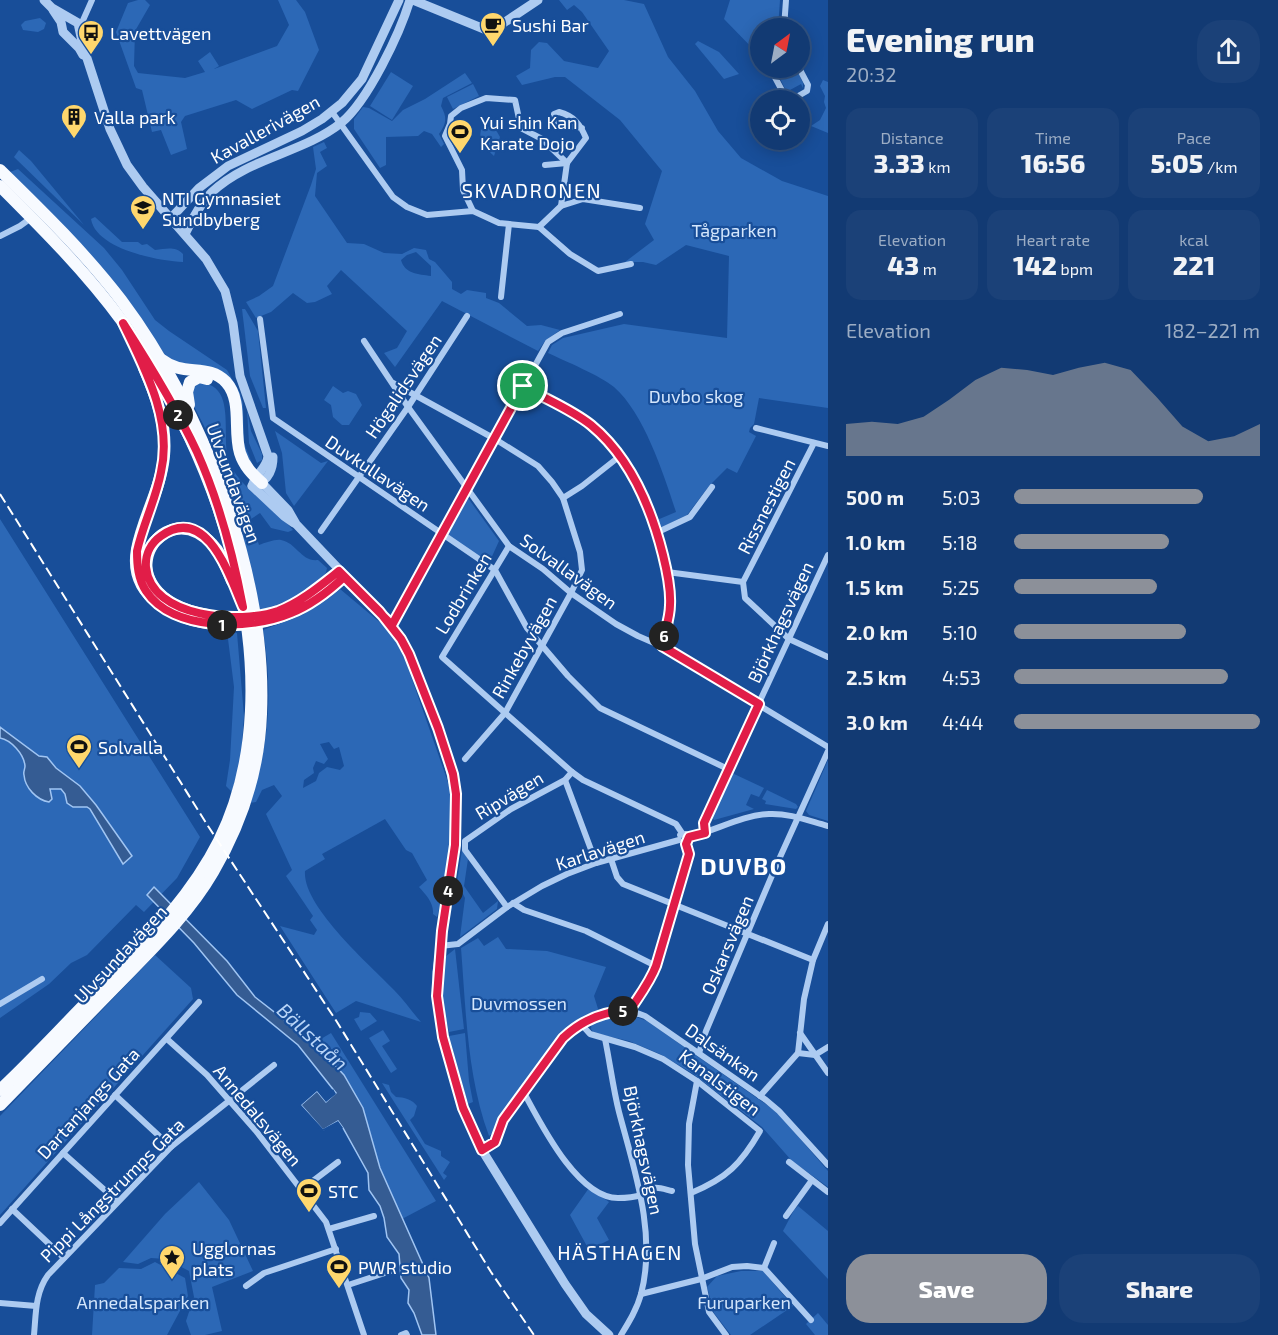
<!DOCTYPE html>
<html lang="en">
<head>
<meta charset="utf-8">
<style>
	:root { --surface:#123a73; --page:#1b4178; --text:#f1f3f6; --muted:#9cadc4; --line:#315485; --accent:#8c9099 }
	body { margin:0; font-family:"Exo 2",sans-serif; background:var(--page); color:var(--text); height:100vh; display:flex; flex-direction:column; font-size:22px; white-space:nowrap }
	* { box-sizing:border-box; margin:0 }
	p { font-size:20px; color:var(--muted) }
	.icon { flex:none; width:33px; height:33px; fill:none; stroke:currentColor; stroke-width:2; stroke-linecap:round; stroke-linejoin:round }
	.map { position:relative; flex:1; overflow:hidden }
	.side { display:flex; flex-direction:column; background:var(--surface); width:450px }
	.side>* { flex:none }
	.needle { width:39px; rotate:32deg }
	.controls { position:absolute; left:750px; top:18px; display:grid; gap:12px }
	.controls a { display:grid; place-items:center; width:60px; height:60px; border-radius:50%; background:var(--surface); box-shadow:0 3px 15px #0003,0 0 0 2px var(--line); font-size:30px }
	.pin { position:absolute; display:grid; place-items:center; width:51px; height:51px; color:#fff; margin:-26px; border:3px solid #fff; border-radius:50%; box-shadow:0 2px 6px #0007 }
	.km { position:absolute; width:30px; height:30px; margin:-15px; border-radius:50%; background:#222; color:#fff; font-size:16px; line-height:30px; text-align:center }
	.round { display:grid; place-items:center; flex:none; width:63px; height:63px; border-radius:24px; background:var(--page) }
	.head { display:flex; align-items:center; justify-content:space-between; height:102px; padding:0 18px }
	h1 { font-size:33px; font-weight:800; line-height:45px }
	.figures { display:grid; grid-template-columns:repeat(3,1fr); gap:9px; height:102px; padding:6px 18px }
	.figures div { display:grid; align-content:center; border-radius:15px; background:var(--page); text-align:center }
	.figures b { font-size:26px; font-weight:800 }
	.figures small { font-size:16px; font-weight:400 }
	.figures p { font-size:16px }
	.chart { height:168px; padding:12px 18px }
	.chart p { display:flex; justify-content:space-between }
	.chart svg { width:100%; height:108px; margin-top:6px; fill:var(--accent); opacity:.7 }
	.cta { display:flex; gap:12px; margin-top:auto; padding:12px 18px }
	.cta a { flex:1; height:69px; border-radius:24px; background:var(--accent); color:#fff; font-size:24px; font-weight:800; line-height:69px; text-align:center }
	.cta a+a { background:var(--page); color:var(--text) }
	ul { padding:0 18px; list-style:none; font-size:20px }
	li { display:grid; grid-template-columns:96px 72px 1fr; align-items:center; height:45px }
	li i { height:15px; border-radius:8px; background:var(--accent) }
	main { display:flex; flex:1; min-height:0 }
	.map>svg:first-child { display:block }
	.green { fill:#2c68b6; fill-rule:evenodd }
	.water { fill:#355c93; stroke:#a0c5f3; stroke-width:1.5 }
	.pier { fill:#184e99 }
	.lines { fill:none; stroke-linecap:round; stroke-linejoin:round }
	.minor { stroke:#adcbf1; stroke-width:6 }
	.tertiary { stroke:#adcbf1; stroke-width:9 }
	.primary { stroke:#f7faff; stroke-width:12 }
	.rail { stroke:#fff; stroke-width:2; stroke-dasharray:10 4.5; stroke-linecap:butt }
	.route-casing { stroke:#fff; stroke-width:12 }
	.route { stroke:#e11d48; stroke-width:8 }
	.labels { text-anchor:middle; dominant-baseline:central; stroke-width:4.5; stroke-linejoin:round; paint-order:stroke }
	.poi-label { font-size:18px; fill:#fff; stroke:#184e99; text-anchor:start }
	.street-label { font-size:18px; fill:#fff; stroke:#184e99 }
	.park-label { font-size:18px; fill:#d4e6fc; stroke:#184e99 }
	.neighbourhood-label { font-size:20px; letter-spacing:1.5px; fill:#fff; stroke:#184e99 }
	.water-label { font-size:20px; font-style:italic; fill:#b9d5f8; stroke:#184e99 }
	.district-label { font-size:24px; font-weight:bold; letter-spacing:1.5px; fill:#fff; stroke:#184e99 }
</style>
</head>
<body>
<main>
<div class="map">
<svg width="828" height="1335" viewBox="0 0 828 1335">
	<rect width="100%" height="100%" fill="#184e99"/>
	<g class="green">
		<polygon points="138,0 145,0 150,5 135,31 134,66 138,73 185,78 205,72 198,61 210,52 219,66 214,69 277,46 289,25 278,0 296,0 305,12 319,50 298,91 292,90 252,109 236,100 185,116 181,122 187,149 171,155 161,130 152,132 142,90 136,88 116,32 128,3"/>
		<path d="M559,0H624L644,4L668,57L695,91L718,131L741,158L782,181L828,196V408L759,398L754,424L750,428L749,432L756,436L737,473L727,468L709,486L687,515L660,528L657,520L676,512C664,475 644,413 614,387C601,376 565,361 548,353L552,345L563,338L624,324L727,338L729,256L686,245L656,265L643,262H625L654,240L645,224L662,171L620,120L565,77H555L522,85L516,76L530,68L531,50L539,42L547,43L564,61L598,68L609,51L582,12L574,5L567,10Z"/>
		<polygon points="730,0 780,0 778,28 760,28 760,56 724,19"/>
		<polygon points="40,18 46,23 44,29 38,32 23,30 21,25 25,21"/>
		<polygon points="698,41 719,52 739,74 724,79 695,44"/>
		<polygon points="775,68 796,68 803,83 803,88 801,84 790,90 792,94 787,93"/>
		<polygon points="391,72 413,86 392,120 370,106"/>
		<path d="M465,73L472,83L443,98L441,106C447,117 447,123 439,134L444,144L441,147L432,134L424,131L418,136L386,137V165L380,168L354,129V119L363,107L369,108L392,121L403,110L425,99Z"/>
		<polygon points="823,80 828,82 828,133 811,126 820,120 826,108 824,102 825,96 820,86"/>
		<polygon points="473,84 479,96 453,109 447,97"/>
		<path d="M486,126L496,130L500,137L494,156C486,149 478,141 481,130Z"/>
		<path d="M324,142L327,148L320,152L327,166L317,173L315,196L347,243L364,244L384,253L402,254L414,248L426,250L429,259L435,262L452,282V289L461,294L467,290L486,293V298L499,303L527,326L541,325L560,330L545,341L538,351L442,301L395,367L384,353L397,348L407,331L341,270L327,286L332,294L315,302L307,303L293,293L271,312L256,318L246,302L259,296L273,286L311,185L316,169L313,147ZM416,252L431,266V276C418,274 405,274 401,260L407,255Z"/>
		<polygon points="19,150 31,161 84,225 14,157"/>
		<polygon points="18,169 104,248 122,270 155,320 169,331 227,370 240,393 243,404 244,443 253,466 247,461 228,381 168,360 145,325 10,172"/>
		<path d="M95,217L122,242H138L142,245L147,244L155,250C166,249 175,246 183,254V262C158,261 96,249 91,219Z"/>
		<polygon points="242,309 245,309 258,331 266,408 263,408 250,376"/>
		<path d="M195,383C239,380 220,435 229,462C239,487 275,509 293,530L288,532L271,528L260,513L251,519L259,545C265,543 275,539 281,540C297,543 301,562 318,560L327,568C325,589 277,605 259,611C243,551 230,488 206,430C199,413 186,401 195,383Z"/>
		<polygon points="333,386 343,393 348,391 356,394 362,405 349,425 342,425 333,417 331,405 324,400"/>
		<polygon points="247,409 251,431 262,454 262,460 257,463 249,443"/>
		<polygon points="275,431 321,463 328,461 294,506 286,493 282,453"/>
		<polygon points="468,498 499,541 489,563 447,536"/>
		<polygon points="0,519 200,837 177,878 144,912 136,905 87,955 71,963 49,984 0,1018"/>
		<path d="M340,589L383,625L396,641L406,662L450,788L453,815L450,859L447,878L437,917L433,914C434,903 426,895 419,887L427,880L412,853L406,850L385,819L322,854L325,859L305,871C302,906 370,965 394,990C404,1000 412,1012 421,1022L356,1001L336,1013L280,926L314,935L317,930L310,920L313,916L286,876L292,870L266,814L282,796L274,785L262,790L256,802L250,803C257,777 265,751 267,724C270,693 268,660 263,630L302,615ZM329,742L334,749L339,747L344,766L340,770L327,767L319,773L316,781L303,788L304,780L314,773L313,768L316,761L324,764L328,759L320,744Z"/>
		<polygon points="227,631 237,633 244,716 241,758 232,792 226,786 230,760 234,687"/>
		<polygon points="828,760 828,821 809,815 806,811"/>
		<polygon points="732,773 764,788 759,797 751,794 746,805 754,809 714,820 711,816"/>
		<polygon points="767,790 796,804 798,807 796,809 765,804 766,801 762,799"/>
		<polygon points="462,850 468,859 464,886 483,913 498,901 497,909 460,937 465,898 457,882"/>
		<path d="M498,937L506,949L547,951L606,967L594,996L599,1012L573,1025L557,1039L505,1110L493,1133L489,1136C467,1076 466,1011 461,948L478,938L484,946Z"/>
		<path d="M455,949L464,1029L449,1032C443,1007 438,982 445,957Z"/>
		<polygon points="155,955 191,988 193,999 0,1215 0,1116"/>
		<polygon points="360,1012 370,1013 377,1021 361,1031 354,1019 359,1017"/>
		<polygon points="625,1013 647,1021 777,1112 828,1171 828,1187 792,1161 762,1127 692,1073 660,1054 629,1041 594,1033 591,1029 592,1021"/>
		<polygon points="383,1030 390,1041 382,1046 397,1069 391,1073 369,1038"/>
		<polygon points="331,1033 436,1201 402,1219 380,1168 363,1108 344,1075 314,1043"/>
		<polygon points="465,1033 469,1081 473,1102 468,1104 449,1036"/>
		<path d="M382,1083L389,1085L391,1092L396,1097C404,1097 413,1100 417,1106L414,1116L410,1120L425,1144L441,1151V1156L450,1162L443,1173L447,1176L444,1180Z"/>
		<polygon points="199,1182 229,1220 253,1271 212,1287 222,1331 205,1335 191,1335 186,1321 194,1297 189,1271 166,1259 151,1258 138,1264 123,1262 165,1214"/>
		<polygon points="589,1188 609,1202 597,1218 609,1240 589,1250 570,1215"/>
		<polygon points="798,1206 828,1231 828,1279 783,1231 794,1210"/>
		<polygon points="155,1262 185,1278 188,1296 167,1335 92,1335 95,1285 104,1283 119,1268 141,1269"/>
		<polygon points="741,1271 763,1271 793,1306 750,1335 731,1335 714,1313 707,1287 717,1276"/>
		<polygon points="818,1313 828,1325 828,1335 815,1335 806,1324"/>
	</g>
	<g class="water">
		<path d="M0,727L39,756L47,757L56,768L80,786L96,805L132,856L123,864L90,809L87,807H73L67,803L65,794L61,789H50L52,799L49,802C37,800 25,788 24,775C23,772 25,769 25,766C24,754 11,740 0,738Z"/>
		<polygon points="154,887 227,961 255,997 314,1043 344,1075 363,1108 380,1168 429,1278 436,1335 422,1335 414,1313 408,1303 409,1290 401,1278 399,1254 387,1237 384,1218 380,1206 369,1190 368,1173 343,1128 338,1121 323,1130 301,1105 317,1091 326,1102 336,1093 298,1045 237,995 194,943 147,895"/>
	</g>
	<polygon class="pier" points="318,1088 326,1098 332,1093 331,1091 333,1089 336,1094 326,1102 317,1091 301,1105 323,1129 338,1121 343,1128 340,1130 337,1125 321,1132 298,1106"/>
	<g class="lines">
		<g class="minor">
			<polyline points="80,27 92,0"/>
			<polyline points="784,28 786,0"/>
			<polyline points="770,68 787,100 793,99 807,91 808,85 799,68"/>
			<path d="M332,112L393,197L407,207L427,215L473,211L499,223L539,227L561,206L567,163L586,138C580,124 574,116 559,112L554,114L556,123L582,128"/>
			<polyline points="545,165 567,163"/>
			<polyline points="561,206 583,199 640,208"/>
			<polyline points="473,211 463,190 462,170 445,136 450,124 451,116 461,108 486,98 515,100 521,128 542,139 567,163"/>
			<polyline points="539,227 570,254 598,271 631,264"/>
			<polyline points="0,236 20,226 31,218"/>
			<polyline points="501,297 509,224"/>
			<polyline points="260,319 273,418 495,570 527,628 568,676 600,708 728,769"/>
			<polyline points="364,341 408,407 509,546 543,569 571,593 616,624 638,636 661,646 828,747"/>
			<polyline points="393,383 495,439 538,466 552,482 563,498 580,552 582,570 571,593 505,713 465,759"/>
			<path d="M523,386C545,398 571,409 591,425C631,458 651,507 663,555C667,571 671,589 670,605C670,618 664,633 661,646"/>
			<polyline points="756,428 828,446"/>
			<polyline points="563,498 582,486 620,456"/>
			<polyline points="321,531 408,407 467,316"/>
			<polyline points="658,532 690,517 712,487"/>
			<polyline points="509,546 442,657 572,772 583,780 676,824 682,833"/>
			<polyline points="667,572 743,582 745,598 789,639 828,657"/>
			<polyline points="743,582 814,443"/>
			<polyline points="392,625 548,342 562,333 620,314"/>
			<polyline points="565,780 596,863"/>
			<polyline points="705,833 703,823 828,555"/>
			<path d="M680,835L686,834L689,837C715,831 742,815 769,814C789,813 809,821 828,826"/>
			<polyline points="611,859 617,877 623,884 813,960"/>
			<polyline points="513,903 524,910 586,931 656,966"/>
			<polyline points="507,907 465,850 465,841 511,809 565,780 572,772"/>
			<polyline points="440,946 458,944 507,907 542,886 567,874 596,863 679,840"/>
			<polyline points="0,1004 42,979"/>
			<polyline points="630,1010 653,975 689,854 686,844"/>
			<path d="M581,1024L590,1034L635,1047L663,1059L697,1081L760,1131C741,1164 727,1178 691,1193"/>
			<polyline points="800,1033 828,1073"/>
			<polyline points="167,1039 207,1075 256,1131 326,1222 364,1335"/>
			<path d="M605,1039C610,1063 613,1088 619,1112C634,1169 657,1234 641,1294C637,1309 629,1322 621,1335"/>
			<polyline points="699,1053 706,1031 776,866 828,751"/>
			<polyline points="798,1053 815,1055 828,1047"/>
			<polyline points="697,1081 689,1124 688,1165 695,1244 709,1312 726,1335"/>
			<path d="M523,1091C540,1122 577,1198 618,1198C625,1198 635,1197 642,1195C646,1193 649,1189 654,1188C659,1187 667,1190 672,1191"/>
			<polyline points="115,1095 171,1147"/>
			<polyline points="760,1096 798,1053 804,999 813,960 828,924"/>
			<path d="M482,1150L495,1142L503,1121L563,1038C586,1016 614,1004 645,1016L766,1100L779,1111L828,1165"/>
			<polyline points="63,1153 117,1201"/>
			<polyline points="789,1162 828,1192"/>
			<polyline points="301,1190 338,1162"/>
			<polyline points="12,1209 64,1258"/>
			<polyline points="786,1216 812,1180"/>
			<polyline points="0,1223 199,1002"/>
			<polyline points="329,1229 374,1216"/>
			<polyline points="764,1268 774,1243"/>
			<polyline points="348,1285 391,1271"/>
			<polyline points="246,1286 264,1273 336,1249"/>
			<polyline points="641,1294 701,1279 732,1267 747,1266 764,1268 811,1320"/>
			<polyline points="0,1303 36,1306"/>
			<path d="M34,1335C36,1314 35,1293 48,1275L171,1147L274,1065"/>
			<polyline points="401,1335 406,1333 407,1335"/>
		</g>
		<g class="tertiary">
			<path d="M44,0L52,8L78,23L83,46L110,129L127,165L143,187L206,259L225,291L233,323L240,376L268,456C267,468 256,473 252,486"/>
			<polyline points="413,0 484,29 499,26 538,0"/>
			<polyline points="53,10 61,22 63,32 79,48 83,55"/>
			<polyline points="171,218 199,188 228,166 302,131 322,119 342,103 362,79 399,0"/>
			<path d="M185,234C192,219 200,204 212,192C248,158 303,153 341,123C368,101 400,33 410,0"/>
			<polyline points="262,483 288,510 296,524 392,625 409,654 443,741 456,794 456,816 455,845 437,972 437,997 443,1037 463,1108 482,1150 565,1284 586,1314 609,1335"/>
			<path d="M257,484C269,480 273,468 273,457"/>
			<polyline points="252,486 284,516 294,523"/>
		</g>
		<g class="primary">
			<path d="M0,170C43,212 85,253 121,300C203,409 267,577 261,714C259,769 241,824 213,872C188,915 151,950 116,986C77,1026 39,1065 0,1105"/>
			<path d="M0,186C43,229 86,272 122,321C220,457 298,681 219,841C189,901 140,947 94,995C63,1026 32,1060 0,1090"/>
			<path d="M162,360C183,377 208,363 226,382C243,401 233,430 240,453C244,466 252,474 262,483"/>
			<path d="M144,368C156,396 167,425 164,456C161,489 143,517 137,549C128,599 178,621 220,625C268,628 309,609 344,577"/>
			<polyline points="189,405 187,392 190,382 199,377 207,379"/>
			<path d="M207,615C97,594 161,490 212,544C222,554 226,568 232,581"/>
		</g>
		<polyline class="rail" points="0,494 208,826 337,1022 491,1272 534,1335"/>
	</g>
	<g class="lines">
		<defs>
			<path id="route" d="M523,386L392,625L344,577C329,591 311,605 291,613C251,630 173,632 146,591C138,579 137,565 137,551C143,524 156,499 161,472C173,420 145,369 123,323C150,365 176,407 197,452C219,501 233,554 243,607C230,577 207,503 161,536C151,543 145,554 146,567C151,619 241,624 278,611C301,602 320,586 339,571L379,611L401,639L409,654L438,728L453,774L456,794L455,845L442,931L437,996L443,1037L463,1108L482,1150L495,1142L503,1120L563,1038C582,1020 604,1011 630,1010C639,996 650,982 656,966L689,854L686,844L689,837L705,833L704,823L759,704L662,646C664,633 670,619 670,605C671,589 667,571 663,555C651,507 631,458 591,425C571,409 545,399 523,386"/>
		</defs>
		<use href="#route" class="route-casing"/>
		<use href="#route" class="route"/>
	</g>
	<defs>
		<symbol id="cafe-pin" viewBox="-11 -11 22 30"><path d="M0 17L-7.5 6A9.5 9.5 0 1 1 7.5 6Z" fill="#ffd76d" stroke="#184e99"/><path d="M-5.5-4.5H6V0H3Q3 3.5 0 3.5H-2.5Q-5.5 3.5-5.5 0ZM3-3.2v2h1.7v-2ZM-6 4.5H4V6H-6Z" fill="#111"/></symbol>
		<symbol id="bus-pin" viewBox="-11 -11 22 30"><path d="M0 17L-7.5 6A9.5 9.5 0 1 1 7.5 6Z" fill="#ffd76d" stroke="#184e99"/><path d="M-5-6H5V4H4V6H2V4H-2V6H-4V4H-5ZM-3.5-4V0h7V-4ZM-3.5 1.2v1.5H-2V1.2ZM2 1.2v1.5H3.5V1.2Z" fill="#111"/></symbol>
		<symbol id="building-pin" viewBox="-11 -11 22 30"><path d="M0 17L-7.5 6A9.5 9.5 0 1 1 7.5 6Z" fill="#ffd76d" stroke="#184e99"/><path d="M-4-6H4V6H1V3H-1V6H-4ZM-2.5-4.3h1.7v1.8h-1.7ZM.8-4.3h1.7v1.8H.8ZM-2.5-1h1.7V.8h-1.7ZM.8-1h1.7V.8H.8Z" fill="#111"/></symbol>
		<symbol id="stadium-pin" viewBox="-11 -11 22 30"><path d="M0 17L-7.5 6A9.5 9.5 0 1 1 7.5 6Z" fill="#ffd76d" stroke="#184e99"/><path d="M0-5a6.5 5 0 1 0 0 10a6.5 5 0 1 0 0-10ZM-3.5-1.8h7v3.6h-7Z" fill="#111"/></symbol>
		<symbol id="school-pin" viewBox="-11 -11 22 30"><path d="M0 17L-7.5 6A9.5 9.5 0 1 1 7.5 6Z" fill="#ffd76d" stroke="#184e99"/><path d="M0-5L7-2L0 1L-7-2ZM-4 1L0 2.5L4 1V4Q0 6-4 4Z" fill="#111"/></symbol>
		<symbol id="sight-pin" viewBox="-11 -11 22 30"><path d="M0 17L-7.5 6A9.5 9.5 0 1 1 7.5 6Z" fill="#ffd76d" stroke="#184e99"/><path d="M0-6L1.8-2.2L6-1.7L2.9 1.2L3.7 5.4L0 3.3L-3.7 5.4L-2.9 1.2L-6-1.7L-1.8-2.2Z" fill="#111"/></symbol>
	</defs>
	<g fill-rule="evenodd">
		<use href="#cafe-pin" x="478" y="10" width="30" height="40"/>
		<use href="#bus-pin" x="76" y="18" width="30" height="40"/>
		<use href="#building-pin" x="59" y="102" width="30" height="40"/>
		<use href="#stadium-pin" x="445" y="117" width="30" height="40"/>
		<use href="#school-pin" x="128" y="193" width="30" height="40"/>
		<use href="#stadium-pin" x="64" y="732" width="30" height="40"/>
		<use href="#stadium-pin" x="294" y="1176" width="30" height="40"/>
		<use href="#sight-pin" x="157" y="1243" width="30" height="40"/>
		<use href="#stadium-pin" x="324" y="1252" width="30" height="40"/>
	</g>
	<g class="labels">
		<g class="poi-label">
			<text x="512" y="25">Sushi Bar</text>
			<text x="110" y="33">Lavettvägen</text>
			<text x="94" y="117">Valla park</text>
			<text x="480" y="122">Yui shin Kan<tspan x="480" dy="21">Karate Dojo</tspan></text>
			<text x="162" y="198">NTI Gymnasiet<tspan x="162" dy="21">Sundbyberg</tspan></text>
			<text x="98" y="747">Solvalla</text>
			<text x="328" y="1191">STC</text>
			<text x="192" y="1248">Ugglornas<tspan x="192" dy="21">plats</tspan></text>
			<text x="358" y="1267">PWR studio</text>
		</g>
		<g class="street-label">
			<text transform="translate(265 129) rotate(-29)">Kavallerivägen</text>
			<text transform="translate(403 386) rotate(-56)">Högalidsvägen</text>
			<text transform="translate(378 473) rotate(34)">Duvkullavägen</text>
			<text transform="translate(234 483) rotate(70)">Ulvsundavägen</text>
			<text transform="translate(766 506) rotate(-63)">Rissnestigen</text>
			<text transform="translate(569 571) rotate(36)">Solvallavägen</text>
			<text transform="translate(463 593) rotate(-59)">Lodbrinken</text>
			<text transform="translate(780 622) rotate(-65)">Björkhagsvägen</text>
			<text transform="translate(524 647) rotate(-61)">Rinkebyvägen</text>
			<text transform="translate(509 795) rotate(-31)">Ripvägen</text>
			<text transform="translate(600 850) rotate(-18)">Karlavägen</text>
			<text transform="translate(727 945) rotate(-67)">Oskarsvägen</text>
			<text transform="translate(120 954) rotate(-47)">Ulvsundavägen</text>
			<text transform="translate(723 1052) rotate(35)">Dalsänkan</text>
			<text transform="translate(720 1082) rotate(37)">Kanalstigen</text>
			<text transform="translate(88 1103) rotate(-48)">Dartanjangs Gata</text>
			<text transform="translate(258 1115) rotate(50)">Annedalsvägen</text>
			<text transform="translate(644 1150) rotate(78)">Björkhagsvägen</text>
			<text transform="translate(112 1190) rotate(-45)">Pippi Långstrumps Gata</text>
		</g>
		<g class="park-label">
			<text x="734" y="230">Tågparken</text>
			<text x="696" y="396">Duvbo skog</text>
			<text x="519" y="1003">Duvmossen</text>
			<text x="143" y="1302">Annedalsparken</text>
			<text x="744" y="1302">Furuparken</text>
		</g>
		<g class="neighbourhood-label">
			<text x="532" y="190">SKVADRONEN</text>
			<text x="620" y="1252">HÄSTHAGEN</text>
		</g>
		<g class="water-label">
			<text transform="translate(313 1036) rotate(43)">Bällstaån</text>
		</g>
		<g class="district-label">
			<text x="744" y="865">DUVBO</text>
		</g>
	</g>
</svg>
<div class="controls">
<a><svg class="needle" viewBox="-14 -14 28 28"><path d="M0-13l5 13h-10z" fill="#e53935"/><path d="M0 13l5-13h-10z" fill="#9cadc4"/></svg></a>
<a><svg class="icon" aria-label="locate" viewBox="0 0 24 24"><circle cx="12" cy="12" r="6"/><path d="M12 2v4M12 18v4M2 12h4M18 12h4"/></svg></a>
</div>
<div class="pin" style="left:523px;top:386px;background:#1e9e55"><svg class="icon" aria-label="arrive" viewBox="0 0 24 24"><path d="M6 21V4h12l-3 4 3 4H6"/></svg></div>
<b class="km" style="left:222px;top:625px">1</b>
<b class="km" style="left:178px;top:415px">2</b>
<b class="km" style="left:448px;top:891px">4</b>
<b class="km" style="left:623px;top:1011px">5</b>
<b class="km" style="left:664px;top:636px">6</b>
</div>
<section class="side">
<div class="head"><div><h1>Evening run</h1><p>20:32</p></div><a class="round"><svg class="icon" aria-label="share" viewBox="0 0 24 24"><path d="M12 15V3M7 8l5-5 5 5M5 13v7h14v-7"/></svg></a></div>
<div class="figures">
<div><p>Distance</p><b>3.33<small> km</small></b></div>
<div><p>Time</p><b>16:56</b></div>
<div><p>Pace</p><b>5:05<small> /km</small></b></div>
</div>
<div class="figures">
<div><p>Elevation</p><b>43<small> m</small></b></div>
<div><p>Heart rate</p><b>142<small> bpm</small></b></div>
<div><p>kcal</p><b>221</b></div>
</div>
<div class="chart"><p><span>Elevation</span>182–221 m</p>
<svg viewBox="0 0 160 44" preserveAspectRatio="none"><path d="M0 44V31L10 30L20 31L30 28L40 21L50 13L60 8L70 9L80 11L90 8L100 6L110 9L120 20L130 32L140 38L150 36L160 31V44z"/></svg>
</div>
<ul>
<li><b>500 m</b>5:03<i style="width:77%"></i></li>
<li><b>1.0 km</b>5:18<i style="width:63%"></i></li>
<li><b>1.5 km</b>5:25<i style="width:58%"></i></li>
<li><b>2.0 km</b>5:10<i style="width:70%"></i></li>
<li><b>2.5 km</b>4:53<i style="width:87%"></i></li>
<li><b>3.0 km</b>4:44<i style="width:100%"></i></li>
</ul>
<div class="cta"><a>Save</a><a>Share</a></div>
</section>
</main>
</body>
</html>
